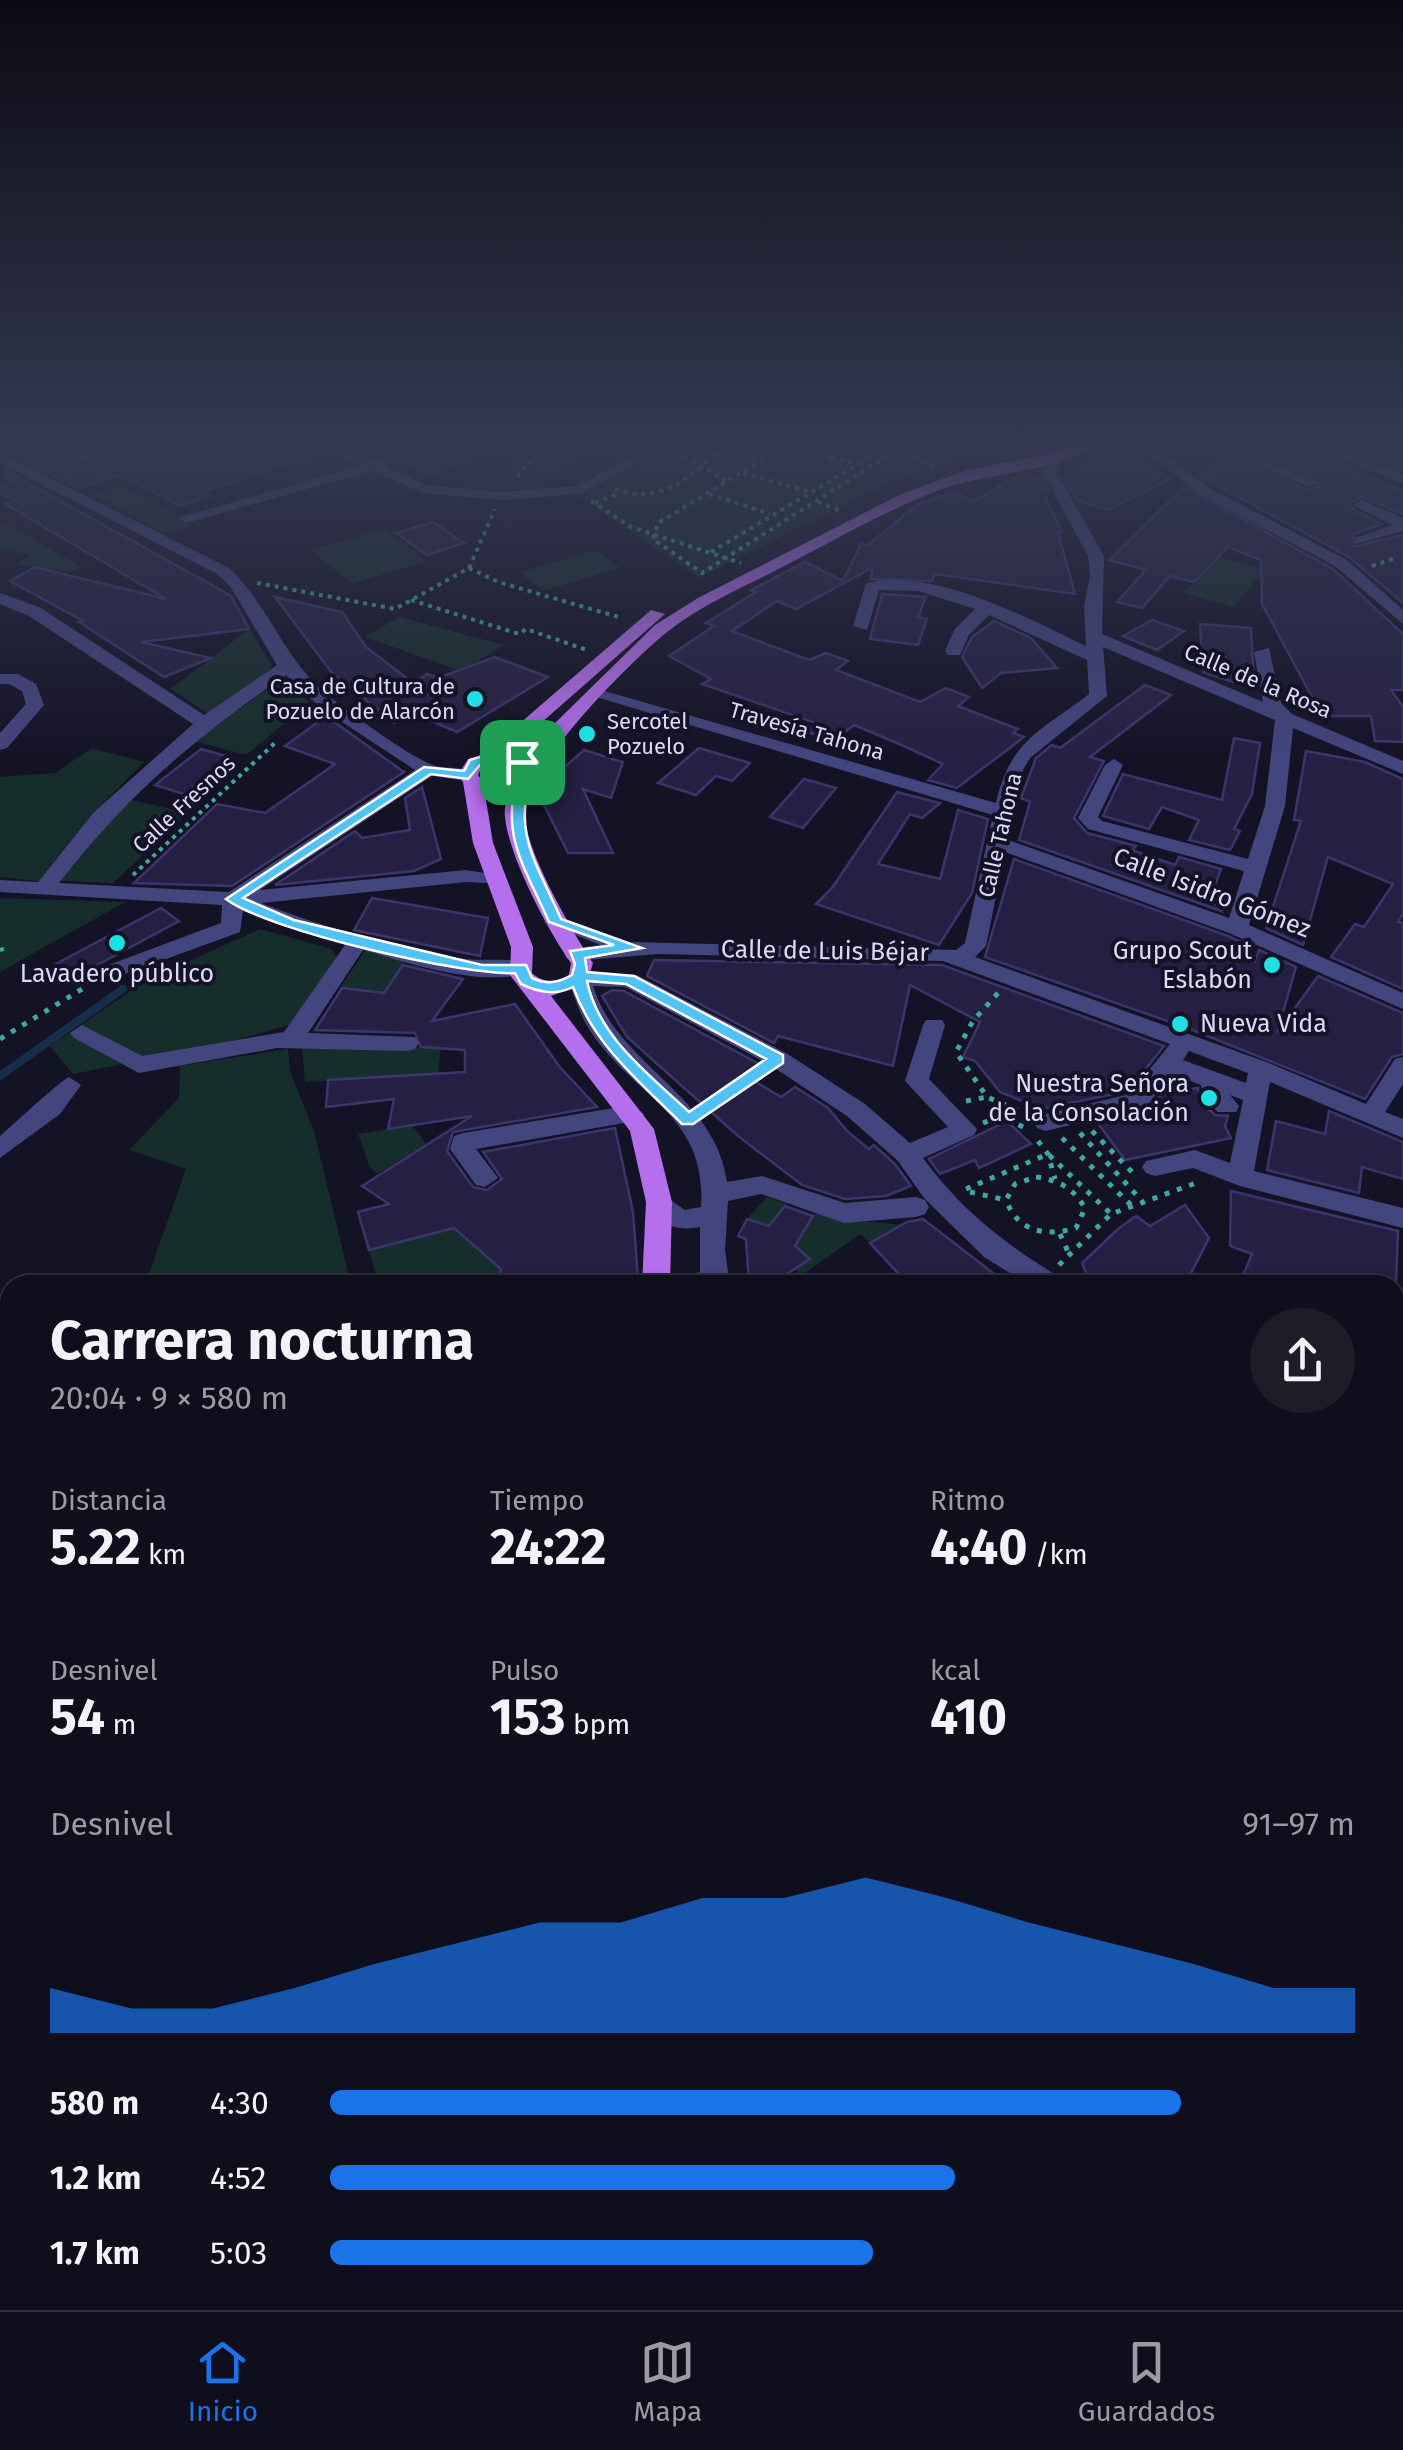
<!DOCTYPE html>
<html lang="es">
<head>
<meta charset="utf-8">
<style>
	:root { --surface:#0f0e1c; --page:#1d1c29; --text:#f1f3f6; --muted:#9b9ca3; --line:#2f2e3b; --accent:#1a73e8 }
	body { margin:0; font-family:"Fira Sans",sans-serif; background:var(--page); color:var(--text); height:100vh; display:flex; flex-direction:column; font-size:38px; white-space:nowrap }
	* { box-sizing:border-box; margin:0 }
	p { font-size:32px; color:var(--muted) }
	.icon { flex:none; width:55px; height:55px; fill:none; stroke:currentColor; stroke-width:2; stroke-linecap:round; stroke-linejoin:round }
	.map { position:relative; flex:1; overflow:hidden }
	.panel { position:absolute; left:0px; top:1275px; width:1405px; height:1035px; display:flex; flex-direction:column; background:var(--surface); border-radius:30px 30px 0 0; box-shadow:0 2px 8px #0004,0 0 0 2px var(--line) }
	.panel>* { flex:none }
	.pin { position:absolute; display:grid; place-items:center; width:85px; height:85px; color:#fff; margin:-42px; border-radius:20px; box-shadow:0 5px 15px #0006 }
	.round { display:grid; place-items:center; flex:none; width:105px; height:105px; border-radius:52px; background:var(--page) }
	.overview { display:flex; align-items:center; justify-content:space-between; height:170px; padding:0 50px }
	h1 { font-size:55px; font-weight:700; line-height:75px }
	.figures { display:grid; grid-template-columns:repeat(3,1fr); gap:15px; height:170px; padding:10px 50px }
	.figures div { display:grid; align-content:center }
	.figures b { font-size:50px; font-weight:700 }
	.figures small { font-size:28px; font-weight:400 }
	.figures p { font-size:28px }
	.chart { height:280px; padding:20px 50px }
	.chart p { display:flex; justify-content:space-between }
	.chart svg { width:100%; height:180px; margin-top:10px; fill:var(--accent); opacity:.7 }
	ul { padding:0 50px; list-style:none; font-size:32px }
	li { display:grid; grid-template-columns:160px 120px 1fr; align-items:center; height:75px }
	li i { height:25px; border-radius:12px; background:var(--accent) }
	.tab-bar { display:flex; justify-content:space-around; align-items:center; height:140px; border-top:2px solid var(--line); background:var(--surface); font-size:28px; color:var(--muted) }
	.tab-bar a { display:grid; justify-items:center; gap:5px }
	.tab-bar .current { color:var(--accent) }
	.map>svg:first-child { display:block }
	.green { fill:#162e2b }
	.lines { fill:none; stroke-linecap:round; stroke-linejoin:round }
	.stream { stroke:#172e4a; stroke-width:8 }
	.building { fill:#252043; stroke:#3c356c; stroke-width:2.5 }
	.path-far1 { stroke:#3faa9b; stroke-width:4; stroke-dasharray:4 5; stroke-linecap:butt }
	.path { stroke:#3faa9b; stroke-width:5; stroke-dasharray:5 8; stroke-linecap:butt }
	.minor { fill:#43457e; fill-rule:evenodd }
	.major { fill:#b46fed; fill-rule:evenodd }
	.route { fill:#4fc3f7; stroke:#fff; stroke-width:2.5; fill-rule:evenodd }
	.poi-dot { fill:#1edfe3; stroke:#141225; stroke-width:4 }
	.labels { text-anchor:middle; dominant-baseline:central; stroke-width:8; stroke-linejoin:round; paint-order:stroke }
	.far-street-label { font-size:22px; fill:#dbdafa; stroke:#141225 }
	.far-poi-label { font-size:22px; fill:#dbdafa; stroke:#141225; text-anchor:end }
	.street-label { font-size:25px; fill:#dbdafa; stroke:#141225 }
	.poi-label { font-size:25px; fill:#dbdafa; stroke:#141225; text-anchor:end }
</style>
</head>
<body>
<div class="map">
<svg width="1403" height="2310" viewBox="0 0 1403 2310">
	<rect width="100%" height="100%" fill="#141225"/>
	<g class="green">
		<polygon points="482,441 525,441 598,473 574,468 540,477 553,489 453,489 525,460"/>
		<polygon points="686,441 992,441 1004,447 890,482 699,578 578,496"/>
		<polygon points="121,488 149,498 194,526 167,534 92,494"/>
		<polygon points="0,520 82,567 70,572 17,564 31,555 0,548"/>
		<polygon points="384,529 427,561 352,584 311,550"/>
		<polygon points="596,550 620,568 543,591 520,572"/>
		<polygon points="1218,557 1265,569 1234,607 1184,593"/>
		<polygon points="399,617 504,645 461,671 365,637"/>
		<polygon points="249,629 272,665 269,671 207,713 171,689"/>
		<polygon points="285,677 309,703 246,755 194,741"/>
		<polygon points="92,748 144,762 92,814 38,881 0,877 0,777 55,773"/>
		<polygon points="127,799 188,813 113,883 60,881"/>
		<polygon points="0,898 125,902 0,972"/>
		<polygon points="260,929 332,949 337,959 292,1024 214,1046 73,1074 50,1046 144,982"/>
		<polygon points="367,948 408,957 384,993 340,988"/>
		<polygon points="302,1045 441,1047 438,1073 305,1082"/>
		<polygon points="288,1049 290,1072 314,1131 351,1285 145,1285 186,1169 129,1150 179,1098 180,1066"/>
		<polygon points="412,1125 426,1144 377,1174 369,1165 358,1134"/>
		<polygon points="767,1197 787,1204 774,1220 802,1234 818,1210 843,1219 901,1225 870,1243 860,1234 801,1276 758,1223 747,1219"/>
		<polygon points="454,1228 501,1269 499,1285 379,1285 369,1250"/>
	</g>
	<g class="lines">
		<polyline class="stream" points="0,1076 123,989"/>
	</g>
	<g class="building">
		<polygon points="18,441 118,441 67,456 78,466 119,456 120,460 141,457 184,441 303,441 322,452 202,492 210,496 181,506 121,475 79,488 25,461 33,459"/>
		<polygon points="450,441 510,441 510,443 429,474 404,463"/>
		<polygon points="1274,441 1292,441 1403,491 1403,514 1362,497 1350,503 1354,510 1382,524 1354,534 1353,547 1403,535 1403,603 1349,557 1198,475 1227,458 1308,490 1324,485 1322,480 1249,450"/>
		<polygon points="1327,441 1378,441 1403,450 1403,470"/>
		<polygon points="1125,449 1170,479 1108,510 1076,500 1066,481 1075,481 1073,473 1098,455"/>
		<polygon points="3,469 231,596 249,629 141,642 211,658 164,677 79,622 83,621 10,581 35,567 166,599 5,504 14,501 0,492 0,486 12,482 4,478 9,476"/>
		<polygon points="1013,478 1032,484 1033,479 1042,480 1049,491 1041,488 1062,532 1058,532 1075,594 935,574 932,581 871,579 872,568 796,609 777,601 732,631 809,660 826,653 848,661 836,670 920,702 946,688 969,697 958,706 1018,729 1013,733 1024,737 957,788 928,780 943,764 897,743 854,725 832,742 808,732 816,723 702,684 711,679 669,656 714,626 706,623 756,592 751,590 805,562 843,581 861,544 868,545 918,504 954,492 974,501"/>
		<polygon points="1184,487 1333,569 1403,634 1403,690 1391,690 1403,707 1403,742 1375,741 1371,716 1325,716 1320,712 1262,604 1261,560 1228,547 1194,582 1170,576 1142,608 1117,602 1146,570 1109,560"/>
		<polygon points="433,522 464,543 427,555 396,533"/>
		<polygon points="882,594 926,597 918,617 927,619 918,645 870,639"/>
		<polygon points="275,597 342,612 366,647 413,683 427,674 438,678 495,657 548,677 457,732 410,712 394,723 332,673"/>
		<polygon points="1152,620 1184,631 1157,650 1123,636"/>
		<polygon points="994,621 1031,638 1057,668 1001,673 982,688 962,657 972,637"/>
		<polygon points="1200,624 1251,628 1253,667 1233,682 1203,672"/>
		<polygon points="1145,685 1171,695 1090,757 1104,761 1074,818 1087,833 1136,846 1132,850 1175,865 1179,857 1221,869 1211,896 1221,911 1019,840 1030,802 1021,798 1036,758 1052,745 1060,748"/>
		<polygon points="326,716 404,772 232,886 134,883 217,804 265,813 335,764 285,746"/>
		<polygon points="1234,738 1260,743 1252,794 1234,829 1240,831 1230,850 1189,840 1199,820 1162,807 1149,829 1103,816 1123,774 1222,800"/>
		<polygon points="699,748 750,763 732,781 716,776 696,795 658,783"/>
		<polygon points="201,749 230,757 184,794 155,785"/>
		<polygon points="584,750 623,762 611,798 583,789 613,853 568,853 543,803 547,799 533,795"/>
		<polygon points="1306,751 1365,762 1403,779 1403,914 1398,922 1403,923 1403,989 1331,957 1355,924 1364,927 1393,884 1328,857 1303,945 1266,928 1301,821 1294,820"/>
		<polygon points="804,779 836,788 803,828 770,817"/>
		<polygon points="422,787 441,859 414,871 275,885 355,831 362,838 410,830 405,798"/>
		<polygon points="897,792 940,803 922,818 910,814 878,864 940,879 958,810 988,819 972,893 939,945 816,904 832,888"/>
		<polygon points="1014,859 1228,936 1243,943 1255,961 1259,950 1296,967 1277,1033 1318,976 1403,1013 1403,1054 1392,1057 1365,1099 1190,1029 985,957"/>
		<polygon points="372,898 488,918 480,956 354,930"/>
		<polygon points="161,908 179,921 73,978 56,964"/>
		<polygon points="654,960 942,965 1164,1046 1128,1091 1041,1109 1000,1092 975,1061 963,1057 980,1022 910,985 893,1066 778,1036 774,1043 647,976"/>
		<polygon points="403,965 463,979 432,1021 515,1004 559,1066 597,1107 453,1132 447,1151 473,1187 487,1190 502,1179 483,1152 615,1128 633,1212 638,1280 562,1285 561,1278 499,1285 501,1269 454,1228 369,1250 358,1212 389,1204 362,1186 472,1116 388,1129 394,1099 326,1107 328,1080 465,1072 465,1050 421,1047 415,1033 315,1030 342,988 384,993"/>
		<polygon points="612,990 624,991 759,1064 744,1075 781,1097 795,1087 828,1108 848,1132 869,1149 874,1145 895,1164 911,1186 886,1196 845,1199 802,1185 738,1136 627,1037 602,996"/>
		<polygon points="1168,1086 1179,1091 1198,1088 1200,1101 1215,1115 1228,1116 1225,1126 1231,1138 1125,1160 1097,1122 1148,1110"/>
		<polygon points="1329,1111 1403,1142 1403,1179 1362,1167 1359,1193 1267,1170 1276,1121 1325,1134"/>
		<polygon points="1007,1121 1031,1144 979,1168 975,1160 940,1174 929,1159"/>
		<polygon points="1231,1191 1398,1231 1396,1285 1309,1285 1295,1281 1293,1285 1239,1285 1252,1254 1230,1246"/>
		<polygon points="1185,1205 1209,1238 1185,1285 1100,1285 1089,1280 1082,1263 1118,1229 1136,1216 1150,1226"/>
		<polygon points="785,1206 813,1216 795,1246 810,1259 770,1285 749,1285 746,1239 738,1236 747,1219 769,1226"/>
		<polygon points="923,1219 993,1273 1013,1285 909,1285 870,1243 907,1222"/>
	</g>
	<g class="lines">
		<g class="path-far1">
			<polyline points="514,441 538,454 515,479"/>
			<polyline points="794,441 658,523 653,539 702,573 911,441"/>
			<polyline points="981,441 1000,448 1025,441"/>
			<polyline points="908,445 926,444"/>
			<polyline points="786,446 831,458 857,441"/>
			<polyline points="726,449 761,462"/>
			<polyline points="899,449 935,467"/>
			<polyline points="713,455 743,441"/>
			<polyline points="684,456 728,482"/>
			<polyline points="831,458 857,464"/>
			<polyline points="743,473 807,491"/>
			<path d="M615,489C653,504 687,483 713,455L702,441"/>
			<polyline points="709,494 770,514"/>
			<polyline points="591,501 631,527 741,563"/>
			<polyline points="818,502 843,512"/>
			<polyline points="595,503 620,493"/>
			<polyline points="711,552 897,441"/>
			<polyline points="1372,566 1395,558"/>
			<polyline points="469,568 498,582 622,618"/>
			<polyline points="257,583 395,609 469,568 495,509"/>
			<polyline points="411,600 519,634 526,629 587,650"/>
			<polyline points="133,875 276,742"/>
			<polyline points="0,950 6,948"/>
		</g>
		<g class="path">
			<polyline points="998,993 973,1021 956,1052 987,1097 1025,1113"/>
			<polyline points="0,1039 87,986"/>
			<polyline points="966,1101 987,1097"/>
			<polyline points="706,1108 759,1072"/>
			<polyline points="983,1123 1001,1116 1023,1127"/>
			<polyline points="1092,1131 1133,1173"/>
			<polyline points="1080,1133 1142,1201"/>
			<polyline points="1062,1138 1132,1206"/>
			<polyline points="1038,1141 1048,1154 1055,1179"/>
			<path d="M1036,1177C1059,1180 1073,1188 1085,1208L1076,1228C1045,1237 1018,1232 1006,1200L1015,1184Z"/>
			<polyline points="966,1189 1048,1154 1111,1214"/>
			<polyline points="970,1192 1006,1200"/>
			<polyline points="1060,1234 1069,1254"/>
			<polyline points="1059,1265 1111,1214 1196,1183"/>
		</g>
		<g class="minor">
			<polygon points="136,441 164,441 77,462 70,458"/>
			<polygon points="307,441 326,441 373,461 427,441 447,441 385,467 427,485 501,492 577,486 666,441 684,441 580,494 501,500 424,493 371,471 186,523 178,518 359,466"/>
			<polygon points="1131,441 1147,441 1209,488 1347,560 1403,610 1403,624 1335,566 1199,494"/>
			<polygon points="1194,441 1215,441 1321,483 1309,486"/>
			<polygon points="1296,441 1316,441 1403,474 1403,483"/>
			<polygon points="1394,441 1403,441 1403,446"/>
			<path d="M0,453L229,568C271,607 284,663 335,701C356,717 410,757 433,765C448,770 465,765 478,775L468,781L432,776L260,890L466,870L504,876V884L466,882L261,903C325,928 391,946 458,958C481,962 507,957 529,963L532,968L529,973C477,987 413,964 363,950L308,1033L415,1037L419,1043L415,1049L407,1051L277,1048L139,1073L74,1038L70,1033L82,1025L142,1056L284,1032L345,945L243,911L240,932L103,982L92,975L95,970L221,923L222,905L0,892V880L38,882L94,812L193,724L29,616L0,604V593L41,608L204,715L277,665L230,586L217,574L0,463ZM286,675L321,708L415,770L229,892L59,883C127,795 195,738 286,675Z"/>
			<path d="M1052,454L1064,457L1056,471L1104,556L1102,634L1263,702L1254,652L1269,648L1281,703L1292,714L1403,761V774L1293,728L1285,806L1249,925L1403,993V1009L1229,933L1005,852L986,946L975,957L1269,1063L1366,1104L1395,1059L1403,1057V1084L1385,1112L1403,1119V1138L1270,1082L1254,1171L1403,1208V1228L1240,1186L1193,1168L1155,1176L1146,1173L1142,1167L1146,1161L1195,1150L1230,1163L1243,1100L1230,1095L1239,1106L1236,1112H1218L1203,1098L1201,1085L1172,1074L1147,1106L1046,1131L1037,1128L1034,1122L1037,1116L1130,1094L1170,1044L943,961L658,954L575,961L567,959L564,954L567,949L600,945L544,922L555,915L630,942L956,950L965,943L993,815L586,694L601,690L996,803C1010,740 1041,731 1089,694L1087,660L989,615L969,635L960,655H948L945,651L955,629L975,609L918,591L879,590L867,630L853,626L866,583C934,567 1025,617 1086,646L1084,606L1090,576L1088,556L1042,471ZM1103,647L1275,720L1265,806L1248,859L1102,821L1098,817L1123,765L1114,759L1105,765L1078,818L1088,829L1244,871L1229,918L1008,840L1023,770L1030,758L1107,696ZM1189,1051L1248,1073L1246,1083L1183,1060Z"/>
			<polygon points="1361,500 1403,518 1403,531 1355,544 1355,538 1392,525 1356,507 1354,504"/>
			<polygon points="0,674 18,674 36,684 44,705 7,748 0,750 0,733 26,704 22,691 9,684 0,684"/>
			<path d="M579,971L637,975L786,1053L865,1104L910,1143L948,1127L905,1081L923,1025L926,1020H942L945,1025L929,1079L977,1129L974,1135L923,1158C961,1210 1006,1245 1061,1278L1065,1285H1029L984,1257L924,1198L898,1161L847,1116L770,1065L625,987L593,986C618,1066 715,1094 727,1182L762,1176L845,1203L916,1197L925,1200L929,1207L925,1214L916,1217L844,1223L761,1194L728,1201L725,1250L730,1285H664L668,1278L700,1272V1227C674,1232 660,1224 646,1202L650,1195L659,1192L685,1210L701,1207C707,1116 638,1099 593,1035C581,1018 574,998 568,978Z"/>
			<path d="M69,1077L81,1085L60,1114L0,1158V1136C12,1126 62,1079 69,1077Z"/>
			<polygon points="632,1105 644,1114 641,1120 476,1149 498,1178 485,1187 476,1185 450,1149 454,1136 463,1133"/>
			<polygon points="1395,1396 1403,1398 1403,1422 1395,1420"/>
			<polygon points="0,1605 10,1609 10,1639 0,1635"/>
			<polygon points="1395,1650 1403,1652 1403,1684 1395,1682"/>
			<polygon points="1395,1788 1403,1792 1403,1828 1395,1824"/>
			<polygon points="639,2300 686,2300 682,2310 635,2310"/>
			<polygon points="753,2300 799,2300 795,2310 749,2310"/>
			<polygon points="1183,2300 1230,2300 1234,2310 1187,2310"/>
		</g>
		<g class="major">
			<path d="M1081,441H1100C1058,474 991,471 942,489C888,509 837,539 786,565C746,586 702,604 667,632C628,664 527,764 525,813C523,847 573,933 593,963L587,983L551,996L654,1129L672,1202L670,1285H642L646,1202L630,1131L510,975L511,947L473,843L463,782L458,775L468,759L483,755L651,610L665,614L508,752L529,758L553,725L655,625L698,598L901,494L967,470L1053,453ZM500,762L515,766L518,772C511,782 503,804 505,817C509,857 548,931 571,963L569,975C555,982 544,984 532,973L533,947L493,843L483,782L478,775L482,767Z"/>
			<polygon points="10,2277 10,2300 30,2300 26,2310 0,2310 0,2279"/>
			<polygon points="32,2300 122,2300 126,2310 36,2310"/>
			<polygon points="353,2300 400,2300 396,2310 349,2310"/>
		</g>
	</g>
	<linearGradient id="sky" x2="0" y2="1"><stop stop-color="#0b0a14"/><stop offset="0.58" stop-color="#343951"/><stop offset="1" stop-color="#343951" stop-opacity="0"/></linearGradient>
	<rect width="1403" height="765" fill="url(#sky)"/>
	<path class="route" d="M492,753L527,760L533,771C511,833 537,863 561,919L642,948L585,958L587,972L634,976L783,1055V1063L693,1124H682C639,1081 594,1045 573,987C555,996 538,992 521,984L515,973C464,976 266,930 226,899L424,767L464,771L470,760ZM492,760L518,765L520,771C498,833 524,865 549,922L614,945L570,951L575,964L572,975C558,983 547,985 532,978L526,965H482L294,920L243,898L431,774L468,779L480,765ZM587,981L626,984L766,1059L689,1112C649,1074 599,1038 587,981Z"/>
	<g class="poi-dot">
		<circle cx="475" cy="699" r="10"/>
		<circle cx="587" cy="734" r="10"/>
		<circle cx="117" cy="943" r="10"/>
		<circle cx="1272" cy="965" r="10"/>
		<circle cx="1180" cy="1024" r="10"/>
		<circle cx="1209" cy="1098" r="10"/>
	</g>
	<g class="labels">
		<g class="far-street-label">
			<text transform="translate(1258 681) rotate(23)">Calle de la Rosa</text>
			<text transform="translate(807 731) rotate(16)">Travesía Tahona</text>
			<text transform="translate(184 804) rotate(-43)">Calle Fresnos</text>
			<text transform="translate(1000 835) rotate(-77)">Calle Tahona</text>
		</g>
		<g class="far-poi-label">
			<text x="455" y="686">Casa de Cultura de<tspan x="455" dy="25">Pozuelo de Alarcón</tspan></text>
			<text x="607" y="721" text-anchor="start">Sercotel<tspan x="607" dy="25">Pozuelo</tspan></text>
		</g>
		<g class="street-label">
			<text transform="translate(1212 893) rotate(21)">Calle Isidro Gómez</text>
			<text transform="translate(825 951) rotate(1)">Calle de Luis Béjar</text>
		</g>
		<g class="poi-label">
			<text x="1252" y="951">Grupo Scout<tspan x="1252" dy="29">Eslabón</tspan></text>
			<text x="117" y="974" text-anchor="middle">Lavadero público</text>
			<text x="1200" y="1024" text-anchor="start">Nueva Vida</text>
			<text x="1189" y="1084">Nuestra Señora<tspan x="1189" dy="29">de la Consolación</tspan></text>
		</g>
	</g>
</svg>
<div class="pin" style="left:522px;top:762px;background:#1e9e55"><svg class="icon" aria-label="arrive" viewBox="0 0 24 24"><path d="M6 21V4h12l-3 4 3 4H6"/></svg></div>
<section class="panel">
<div class="overview"><div><h1>Carrera nocturna</h1><p>20:04 · 9 × 580 m</p></div><a class="round"><svg class="icon" aria-label="share" viewBox="0 0 24 24"><path d="M12 15V3M7 8l5-5 5 5M5 13v7h14v-7"/></svg></a></div>
<div class="figures">
<div><p>Distancia</p><b>5.22<small> km</small></b></div>
<div><p>Tiempo</p><b>24:22</b></div>
<div><p>Ritmo</p><b>4:40<small> /km</small></b></div>
</div>
<div class="figures">
<div><p>Desnivel</p><b>54<small> m</small></b></div>
<div><p>Pulso</p><b>153<small> bpm</small></b></div>
<div><p>kcal</p><b>410</b></div>
</div>
<div class="chart"><p><span>Desnivel</span>91–97 m</p>
<svg viewBox="0 0 160 44" preserveAspectRatio="none"><path d="M0 44V33L10 38L20 38L30 33L40 27L50 22L60 17L70 17L80 11L90 11L100 6L110 11L120 17L130 22L140 27L150 33L160 33V44z"/></svg>
</div>
<ul>
<li><b>580 m</b>4:30<i style="width:83%"></i></li>
<li><b>1.2 km</b>4:52<i style="width:61%"></i></li>
<li><b>1.7 km</b>5:03<i style="width:53%"></i></li>
</ul>
</section>
</div>
<nav class="tab-bar">
<a class="current"><svg class="icon" aria-label="home" viewBox="0 0 24 24"><path d="M3 11l9-7 9 7M6 9v11h12V9"/></svg>Inicio</a>
<a><svg class="icon" aria-label="map" viewBox="0 0 24 24"><path d="M3 6l6-2 6 2 6-2v14l-6 2-6-2-6 2zM9 4v14M15 6v14"/></svg>Mapa</a>
<a><svg class="icon" aria-label="saved" viewBox="0 0 24 24"><path d="M7 4h10v16l-5-4-5 4z"/></svg>Guardados</a>
</nav>
</body>
</html>
